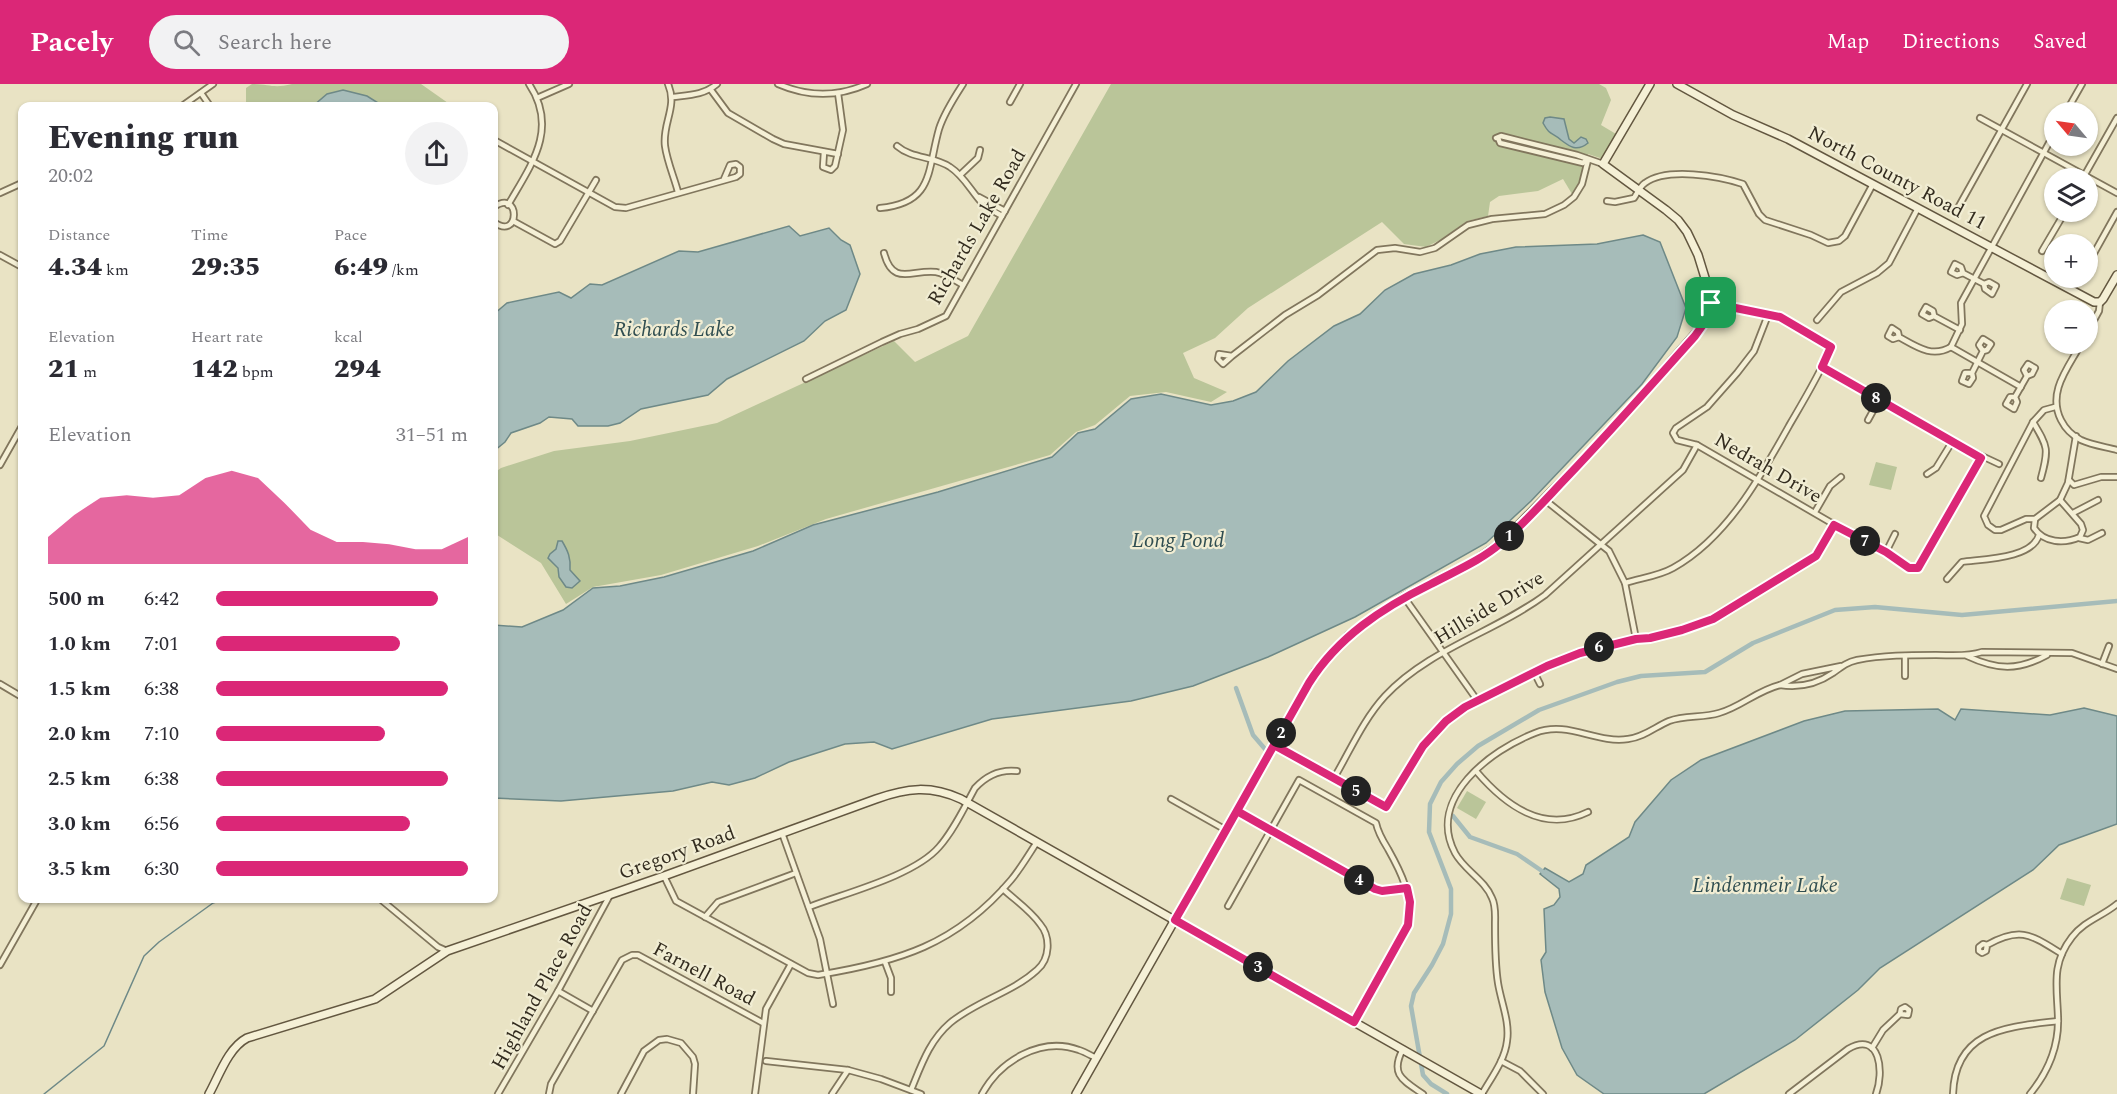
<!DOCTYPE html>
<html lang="en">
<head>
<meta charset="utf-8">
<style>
	:root { --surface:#fff; --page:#f2f2f3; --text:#2b2b33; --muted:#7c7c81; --accent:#db2777 }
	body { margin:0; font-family:Spectral,serif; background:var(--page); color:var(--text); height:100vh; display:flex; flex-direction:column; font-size:22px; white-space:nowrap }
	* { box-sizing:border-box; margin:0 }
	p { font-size:20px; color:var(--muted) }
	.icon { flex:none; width:33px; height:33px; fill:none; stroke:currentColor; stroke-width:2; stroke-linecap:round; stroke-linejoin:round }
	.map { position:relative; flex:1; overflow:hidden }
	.drawer { position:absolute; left:18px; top:18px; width:480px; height:801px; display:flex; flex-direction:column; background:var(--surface); border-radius:12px; box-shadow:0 2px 4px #0004 }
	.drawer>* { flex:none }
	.needle { width:39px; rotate:299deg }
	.tools { position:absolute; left:2044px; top:18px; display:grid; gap:12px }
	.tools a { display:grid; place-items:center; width:54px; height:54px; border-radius:50%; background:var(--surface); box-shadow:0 2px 4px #0004; font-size:30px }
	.pin { position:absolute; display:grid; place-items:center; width:51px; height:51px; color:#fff; margin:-26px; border-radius:12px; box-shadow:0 3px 9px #0006 }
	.km { position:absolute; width:30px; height:30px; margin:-15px; border-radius:50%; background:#222; color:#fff; font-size:16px; line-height:30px; text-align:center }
	.round { display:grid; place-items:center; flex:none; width:63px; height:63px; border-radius:32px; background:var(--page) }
	.summary { display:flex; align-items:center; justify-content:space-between; height:102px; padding:0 30px }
	h1 { font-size:33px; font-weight:800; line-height:45px }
	.figures { display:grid; grid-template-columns:repeat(3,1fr); gap:9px; height:102px; padding:6px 30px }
	.figures div { display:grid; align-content:center }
	.figures b { font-size:26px; font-weight:800 }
	.figures small { font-size:16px; font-weight:400 }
	.figures p { font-size:16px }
	.chart { height:168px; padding:12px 30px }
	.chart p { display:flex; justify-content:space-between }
	.chart svg { width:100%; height:108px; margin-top:6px; fill:var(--accent); opacity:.7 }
	ul { padding:0 30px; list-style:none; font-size:20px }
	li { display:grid; grid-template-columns:96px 72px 1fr; align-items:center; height:45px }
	li i { height:15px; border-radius:8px; background:var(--accent) }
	header { display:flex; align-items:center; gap:36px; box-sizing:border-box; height:84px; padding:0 30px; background:var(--accent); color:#fff }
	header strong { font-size:28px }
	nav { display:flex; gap:33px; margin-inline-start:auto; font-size:21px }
	.search { width:420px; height:54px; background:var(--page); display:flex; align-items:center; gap:15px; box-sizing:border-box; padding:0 21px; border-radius:33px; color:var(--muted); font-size:22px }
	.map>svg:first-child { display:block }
	.green { fill:#bac599 }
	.water { fill:#a6bcb9; stroke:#6e8987; stroke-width:1.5 }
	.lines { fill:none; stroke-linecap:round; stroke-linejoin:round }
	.stream { stroke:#6e8987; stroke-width:1.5 }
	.canal { stroke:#a6bcb9; stroke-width:4.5 }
	.street-casing { stroke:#81765d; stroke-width:8 }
	.secondary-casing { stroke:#635740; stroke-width:10 }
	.street { stroke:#f5f0d6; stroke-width:4.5 }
	.secondary { stroke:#f5f0d6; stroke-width:7 }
	.route-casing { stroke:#fff; stroke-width:12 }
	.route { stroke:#db2777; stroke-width:8 }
	.labels { text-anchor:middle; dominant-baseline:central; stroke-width:4.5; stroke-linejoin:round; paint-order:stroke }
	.street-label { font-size:20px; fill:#332c1f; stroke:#f1edd3 }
	.water-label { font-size:21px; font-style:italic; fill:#304e51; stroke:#f1edd3 }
</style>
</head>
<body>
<header>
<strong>Pacely</strong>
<div class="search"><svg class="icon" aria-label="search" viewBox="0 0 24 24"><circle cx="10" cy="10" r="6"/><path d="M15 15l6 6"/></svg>Search here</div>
<nav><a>Map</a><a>Directions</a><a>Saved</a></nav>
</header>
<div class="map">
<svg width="2117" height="1010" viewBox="0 0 2117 1010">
	<rect width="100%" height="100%" fill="#e9e3c4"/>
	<g class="green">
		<path d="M252,0C270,0 273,5 292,0H421L448,19L444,22H246V4Z"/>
		<polygon points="1111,0 1599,0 1606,4 1611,16 1601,41 1616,50 1603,75 1588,70 1578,103 1572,110 1563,95 1538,107 1499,112 1490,118 1488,132 1467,137 1442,155 1426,163 1404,160 1382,138 1248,224 1215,254 1183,269 1194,294 1227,308 1211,318 1166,308 1130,312 1095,341 1076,348 1050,371 826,435 758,462 661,491 593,503 566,520 541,479 494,449 494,389 501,384 554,367 630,357 717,339 894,257 915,278 968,252"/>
		<polygon points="1876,378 1897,383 1891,406 1869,401"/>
		<polygon points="1467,707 1486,718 1476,735 1457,724"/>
		<polygon points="2067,794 2091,801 2084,822 2060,815"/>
	</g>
	<g class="water">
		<polygon points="343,6 367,12 383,22 313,22 327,10"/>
		<path d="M1550,33L1564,35L1569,55L1574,59L1581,53L1586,55L1588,59C1577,68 1570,63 1561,56C1552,48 1550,52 1543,39L1545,34Z"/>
		<polygon points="789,142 800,152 829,144 841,156 850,161 860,190 846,226 825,237 804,257 727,295 708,311 641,325 620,339 608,342 578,342 572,335 549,333 540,339 511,349 505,358 494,367 494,230 507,219 559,208 571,214 590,200 602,201 679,167 698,168"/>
		<polygon points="1643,151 1660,158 1686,224 1677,253 1642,300 1531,417 1486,459 1355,533 1268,573 1193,602 1131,617 992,635 892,665 874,658 845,660 789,678 755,694 729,701 712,698 673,707 561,717 494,714 494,541 522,543 563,526 593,504 620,502 664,493 753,467 813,441 938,408 1052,373 1078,349 1095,345 1131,315 1161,310 1211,321 1233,317 1256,308 1288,277 1334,242 1360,230 1385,206 1414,190 1451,181 1480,170 1516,163 1597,160"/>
		<path d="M558,457H562C568,467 571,474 570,486L580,497L572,504L566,503L559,493L558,484L548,474L550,470L556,465Z"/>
		<polygon points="2084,624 2117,632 2117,740 2059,761 2033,786 1880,884 1858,906 1795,956 1704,1010 1604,1010 1577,991 1562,964 1545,908 1541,876 1546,868 1544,825 1554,821 1560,813 1559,805 1540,790 1545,784 1569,798 1583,790 1586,781 1629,753 1635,738 1671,696 1701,676 1804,637 1845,627 1938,625 1955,636 1961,625 2050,631"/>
	</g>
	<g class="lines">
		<polyline class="stream" points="44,1010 104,962 144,872 159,858 213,819 228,814"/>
		<g class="canal">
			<polyline points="1236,604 1253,651 1265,665"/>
			<polyline points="1453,732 1470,753 1517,770 1542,787"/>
			<polyline points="1447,1010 1431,1000 1423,991 1411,922 1414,909 1432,881 1443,860 1451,830 1451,805 1429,748 1430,720 1441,698 1457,680 1478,662 1539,626 1617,598 1641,592 1705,588 1753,559 1835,526 1875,523 1962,531 2117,517"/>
		</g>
		<defs>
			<g id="street">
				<path d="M668,0C678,23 662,39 665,62C667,77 674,93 678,108"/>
				<path d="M778,0C808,13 838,13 867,0"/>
				<polyline points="711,6 728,29 773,55 784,60 838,70"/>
				<polyline points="201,9 210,22"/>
				<path d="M673,13C689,11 704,11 717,0"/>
				<polyline points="537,14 569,0"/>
				<polyline points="1010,18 1020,0"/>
				<polyline points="182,22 213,0"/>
				<polyline points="2066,28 2082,0"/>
				<polyline points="1980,34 2117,109"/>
				<polyline points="1496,54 1501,52 1577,71 1603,80"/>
				<polyline points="1498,54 1500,59 1583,79 1586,76"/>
				<polyline points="494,56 615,123 626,124 736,93 740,90 740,83 736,80 730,81 724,95"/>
				<path d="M897,62C912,75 934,72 950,83C964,92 971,107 982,119C986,124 996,128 1002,132"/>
				<polyline points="824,68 823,83 831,86 835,82 843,46 838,9"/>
				<polyline points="960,91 978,74 980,66"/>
				<polyline points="2083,94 2117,34"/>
				<polyline points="0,109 22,99"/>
				<polyline points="979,113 1005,127"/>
				<path d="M1607,117L1615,118L1634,114C1637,110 1640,102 1645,99C1667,83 1719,92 1743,100L1759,130L1765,136L1811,151L1828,159L1839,157L1845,152L1873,100"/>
				<path d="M508,121C531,81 559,45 529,0"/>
				<polyline points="1959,122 2027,0"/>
				<path d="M494,123C521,104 520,158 494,138"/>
				<path d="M880,124C934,119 927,87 939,45C944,29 954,14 963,0"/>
				<polyline points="513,137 555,160 560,157 596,96"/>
				<polyline points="2042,167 2065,128"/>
				<path d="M884,169C893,203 912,185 936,188C946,190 954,196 963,201"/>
				<polyline points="0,171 22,183"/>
				<polyline points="2088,180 2117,128"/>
				<polyline points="1963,189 1957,191 1951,188 1955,180 1961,183 1963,189 1984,200 1985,205 1992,210 1996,202 1989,198 1984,200"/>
				<polyline points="1768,231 1754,267 1737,289 1707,323 1676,344 1673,349 1677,356 1697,361 1835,441 1886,468 1909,484 1918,485 1981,373"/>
				<polyline points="1934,232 1929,234 1922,230 1926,223 1933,227 1934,232 1960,246"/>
				<polyline points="1817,236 1841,208 1877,189 1889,179 1918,124"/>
				<polyline points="2088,247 2099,227 2100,218"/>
				<path d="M1899,253L1893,255L1888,252L1892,244L1898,248L1899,253C1917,263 1932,274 1951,263"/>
				<path d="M2081,260C2068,284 2047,308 2061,336C2065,344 2073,352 2081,356C2092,361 2106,363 2117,366"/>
				<polyline points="1951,263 1962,240 1961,219 2055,48"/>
				<polyline points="1951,263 2021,303"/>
				<polyline points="1232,272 1223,280 1218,275 1219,270 1232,272 1285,231 1318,211 1377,166 1395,164 1420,168 1435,164 1468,141 1492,135 1545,130 1564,121 1574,113 1582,100 1588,76"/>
				<polyline points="1822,283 1952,358 1999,380"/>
				<polyline points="1972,289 1973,294 1969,300 1962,297 1965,289 1972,289 1983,267 1987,266 1991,260 1983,255 1979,261 1983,267"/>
				<polyline points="806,295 882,258 900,250 918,245 946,232 1076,0"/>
				<polyline points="2015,313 2017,318 2014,325 2006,320 2010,313 2015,313 2027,292 2032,290 2035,284 2028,280 2024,286 2027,292"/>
				<polyline points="2055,323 2044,326 2033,338 1984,432 1988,441 1995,446 2001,446 2026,435 2035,435 2060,416 2068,399 2076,352"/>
				<polyline points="1868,336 1879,316"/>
				<path d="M2033,338C2048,363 2049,365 2041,394"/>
				<polyline points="0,381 22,342"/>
				<polyline points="1927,390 1936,384 1952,358"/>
				<polyline points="2069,396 2074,401 2101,393 2117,393"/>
				<polyline points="1545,416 1609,467 1625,499 1636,555"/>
				<polyline points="1815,428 1830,402 1841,393"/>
				<polyline points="2073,429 2098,416"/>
				<path d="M2035,435L2034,444C2044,459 2064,460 2080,453L2083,446L2081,440L2060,416"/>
				<polyline points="2079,454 2088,456 2102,449"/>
				<polyline points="1886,468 1895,450"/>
				<path d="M1947,495L1962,478C1983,475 2032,475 2039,451"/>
				<path d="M1625,499C1641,494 1659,492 1673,484C1727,454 1761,392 1790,340C1804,316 1818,293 1829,268L1831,263L1780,233L1711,219"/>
				<polyline points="1404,513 1477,616"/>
				<polyline points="1905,572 1905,592"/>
				<path d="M1967,572C1997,586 2018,587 2047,571"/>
				<polyline points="2102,580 2109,562"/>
				<path d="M1841,582L1802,590L1780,601C1799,604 1817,600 1833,589C1841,583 1847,578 1857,576C1883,571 1909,571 1936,571C1951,571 1967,573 1982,568L2072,569L2117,585"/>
				<polyline points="1534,588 1540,600"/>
				<polyline points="0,600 22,613"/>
				<polyline points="1274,661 1385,723 1423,662 1446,637 1465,623 1547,582 1580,569 1636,555 1672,549 1713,535 1816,472 1835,441"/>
				<path d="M1476,687C1505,721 1543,750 1588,728"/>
				<path d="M1334,694C1350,667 1363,636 1385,612C1429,565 1495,548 1545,511L1683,386L1697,361"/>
				<polyline points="1171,715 1226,746"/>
				<polyline points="1237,727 1375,805 1382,807 1407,804"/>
				<polyline points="782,749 820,855 833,920"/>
				<path d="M664,792L676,817L808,889L818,891C898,878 956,861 1011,796C1021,784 1029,770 1037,758"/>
				<polyline points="379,814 438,863 447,867"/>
				<path d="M1228,822L1299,696L1376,739C1378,749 1383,757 1388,765C1401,788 1414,814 1408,841L1354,938"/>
				<path d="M809,823C845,809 914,792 939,763C954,746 964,724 975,704C986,692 1000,685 1017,687"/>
				<polyline points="705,833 718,818 796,789"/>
				<path d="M1987,861L1986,867L1982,869L1979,867V863L1983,860L1987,861C2021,842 2031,851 2062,870"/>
				<polyline points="885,878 891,894 891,908"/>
				<polyline points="0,881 38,814"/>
				<polyline points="558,907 593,927"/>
				<polyline points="1872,964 1883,946 1900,930 1901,925 1905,923 1909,926 1908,931 1900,930"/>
				<path d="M1403,965C1389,991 1404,997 1423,1010"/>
				<polyline points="766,977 848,986 881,995 921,1010"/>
				<polyline points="1501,977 1520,987 1543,1010"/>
				<path d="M911,1006C921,982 929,957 950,939C976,917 1012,909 1037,886C1050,875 1051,853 1040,840C1030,826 1015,816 1003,805"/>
				<polyline points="498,1010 558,907 610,811"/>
				<polyline points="549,1010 551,1000 622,876 632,871 638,871 763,939"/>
				<polyline points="621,1010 644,967 659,956 667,955 681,959 693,973 695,980 693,1010"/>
				<polyline points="755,1010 766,925 791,880"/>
				<polyline points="832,1010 848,986"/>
				<path d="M982,1010C1000,977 1041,952 1079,966C1085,968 1090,971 1096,974"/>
				<path d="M1482,1010C1491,994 1505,976 1507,957C1510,938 1501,918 1498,899C1495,880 1495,860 1495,840C1495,831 1496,822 1492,814C1485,796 1464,786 1455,769C1426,714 1491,666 1535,649C1568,636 1596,660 1628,655C1644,653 1655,643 1669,637C1685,631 1703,634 1719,629C1741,623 1756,607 1780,601"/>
				<path d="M1789,1010L1848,965C1881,946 1884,989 1876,1010"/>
				<path d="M1953,1010C1955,945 2008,943 2058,937"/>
				<path d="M2030,1010C2048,988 2059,961 2058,933C2057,902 2051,880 2072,853C2084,837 2103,832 2117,820"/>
			</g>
			<g id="secondary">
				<polyline points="1677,0 1733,31 1788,55 2094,218 2100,218 2103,215 2117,191"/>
				<path d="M209,1010C219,992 228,964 247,954L375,915L447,867L664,792L876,715C907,704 930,701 961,715L1481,1010"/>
				<polyline points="1076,1010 1316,587 1348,552 1376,531 1404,513 1473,478 1501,459 1604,354 1702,242 1711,219 1710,210 1698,171 1687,148 1678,136 1666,126 1603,80 1650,0"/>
			</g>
		</defs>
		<use href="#street" class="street-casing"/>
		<use href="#secondary" class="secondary-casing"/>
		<use href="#street" class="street"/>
		<use href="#secondary" class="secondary"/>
	</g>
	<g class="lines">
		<defs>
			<path id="route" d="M1711,219L1702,242L1695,252C1652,300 1610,348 1566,394C1545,416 1525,439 1501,459C1480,477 1455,487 1431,500C1382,524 1338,553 1309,599L1194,803L1175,836L1354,938L1408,841L1410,818L1407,804L1382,807L1375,805L1237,727L1274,661L1386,723L1423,662L1446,637L1465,623L1547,582L1580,569L1636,555L1650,554L1682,546L1713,535L1816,472L1834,441L1886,468L1909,484H1918L1981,374L1822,283L1831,263L1780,233L1711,219"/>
		</defs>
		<use href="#route" class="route-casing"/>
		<use href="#route" class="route"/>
	</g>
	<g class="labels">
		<g class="street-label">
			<text transform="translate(1897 94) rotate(28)">North County Road 11</text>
			<text transform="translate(977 143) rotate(-60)">Richards Lake Road</text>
			<text transform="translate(1768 384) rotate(30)">Nedrah Drive</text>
			<text transform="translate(1489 524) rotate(-31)">Hillside Drive</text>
			<text transform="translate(677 769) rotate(-20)">Gregory Road</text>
			<text transform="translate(704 890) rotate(28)">Farnell Road</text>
			<text transform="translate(542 903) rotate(-61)">Highland Place Road</text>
		</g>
		<g class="water-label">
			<text x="674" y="246">Richards Lake</text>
			<text x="1178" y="457">Long Pond</text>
			<text x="1765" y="802">Lindenmeir Lake</text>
		</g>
	</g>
</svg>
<div class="tools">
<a><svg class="needle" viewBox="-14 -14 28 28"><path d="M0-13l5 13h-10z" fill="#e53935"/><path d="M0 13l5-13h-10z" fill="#7c7c81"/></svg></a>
<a><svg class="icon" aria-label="layers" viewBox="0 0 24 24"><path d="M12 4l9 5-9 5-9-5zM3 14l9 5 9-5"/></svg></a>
<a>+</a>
<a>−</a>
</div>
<div class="pin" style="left:1711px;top:219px;background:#1e9e55"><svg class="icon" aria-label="arrive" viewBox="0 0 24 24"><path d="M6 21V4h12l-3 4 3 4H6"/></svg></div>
<b class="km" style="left:1509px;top:452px">1</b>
<b class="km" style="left:1281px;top:649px">2</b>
<b class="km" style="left:1258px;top:883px">3</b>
<b class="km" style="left:1359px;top:796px">4</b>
<b class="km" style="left:1356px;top:707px">5</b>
<b class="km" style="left:1599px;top:563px">6</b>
<b class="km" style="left:1865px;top:457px">7</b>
<b class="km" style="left:1876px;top:314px">8</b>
<section class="drawer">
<div class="summary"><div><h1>Evening run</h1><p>20:02</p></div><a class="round"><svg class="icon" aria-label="share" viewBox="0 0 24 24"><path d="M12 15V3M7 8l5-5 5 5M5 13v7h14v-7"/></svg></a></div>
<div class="figures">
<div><p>Distance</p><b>4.34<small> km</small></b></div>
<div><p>Time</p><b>29:35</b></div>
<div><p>Pace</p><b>6:49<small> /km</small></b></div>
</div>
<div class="figures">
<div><p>Elevation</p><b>21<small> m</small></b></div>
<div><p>Heart rate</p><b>142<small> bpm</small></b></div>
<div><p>kcal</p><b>294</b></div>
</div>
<div class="chart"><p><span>Elevation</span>31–51 m</p>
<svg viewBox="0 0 160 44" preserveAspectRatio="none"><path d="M0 44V33L10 24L20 17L30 16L40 17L50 16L60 9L70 6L80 9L90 19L100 30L110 35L120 35L130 36L140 38L150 38L160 33V44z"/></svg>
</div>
<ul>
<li><b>500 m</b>6:42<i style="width:88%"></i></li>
<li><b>1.0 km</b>7:01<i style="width:73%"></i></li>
<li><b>1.5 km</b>6:38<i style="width:92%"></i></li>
<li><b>2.0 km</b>7:10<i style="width:67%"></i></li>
<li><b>2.5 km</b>6:38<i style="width:92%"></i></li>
<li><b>3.0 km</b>6:56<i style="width:77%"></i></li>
<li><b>3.5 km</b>6:30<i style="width:100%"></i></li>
</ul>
</section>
</div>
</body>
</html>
